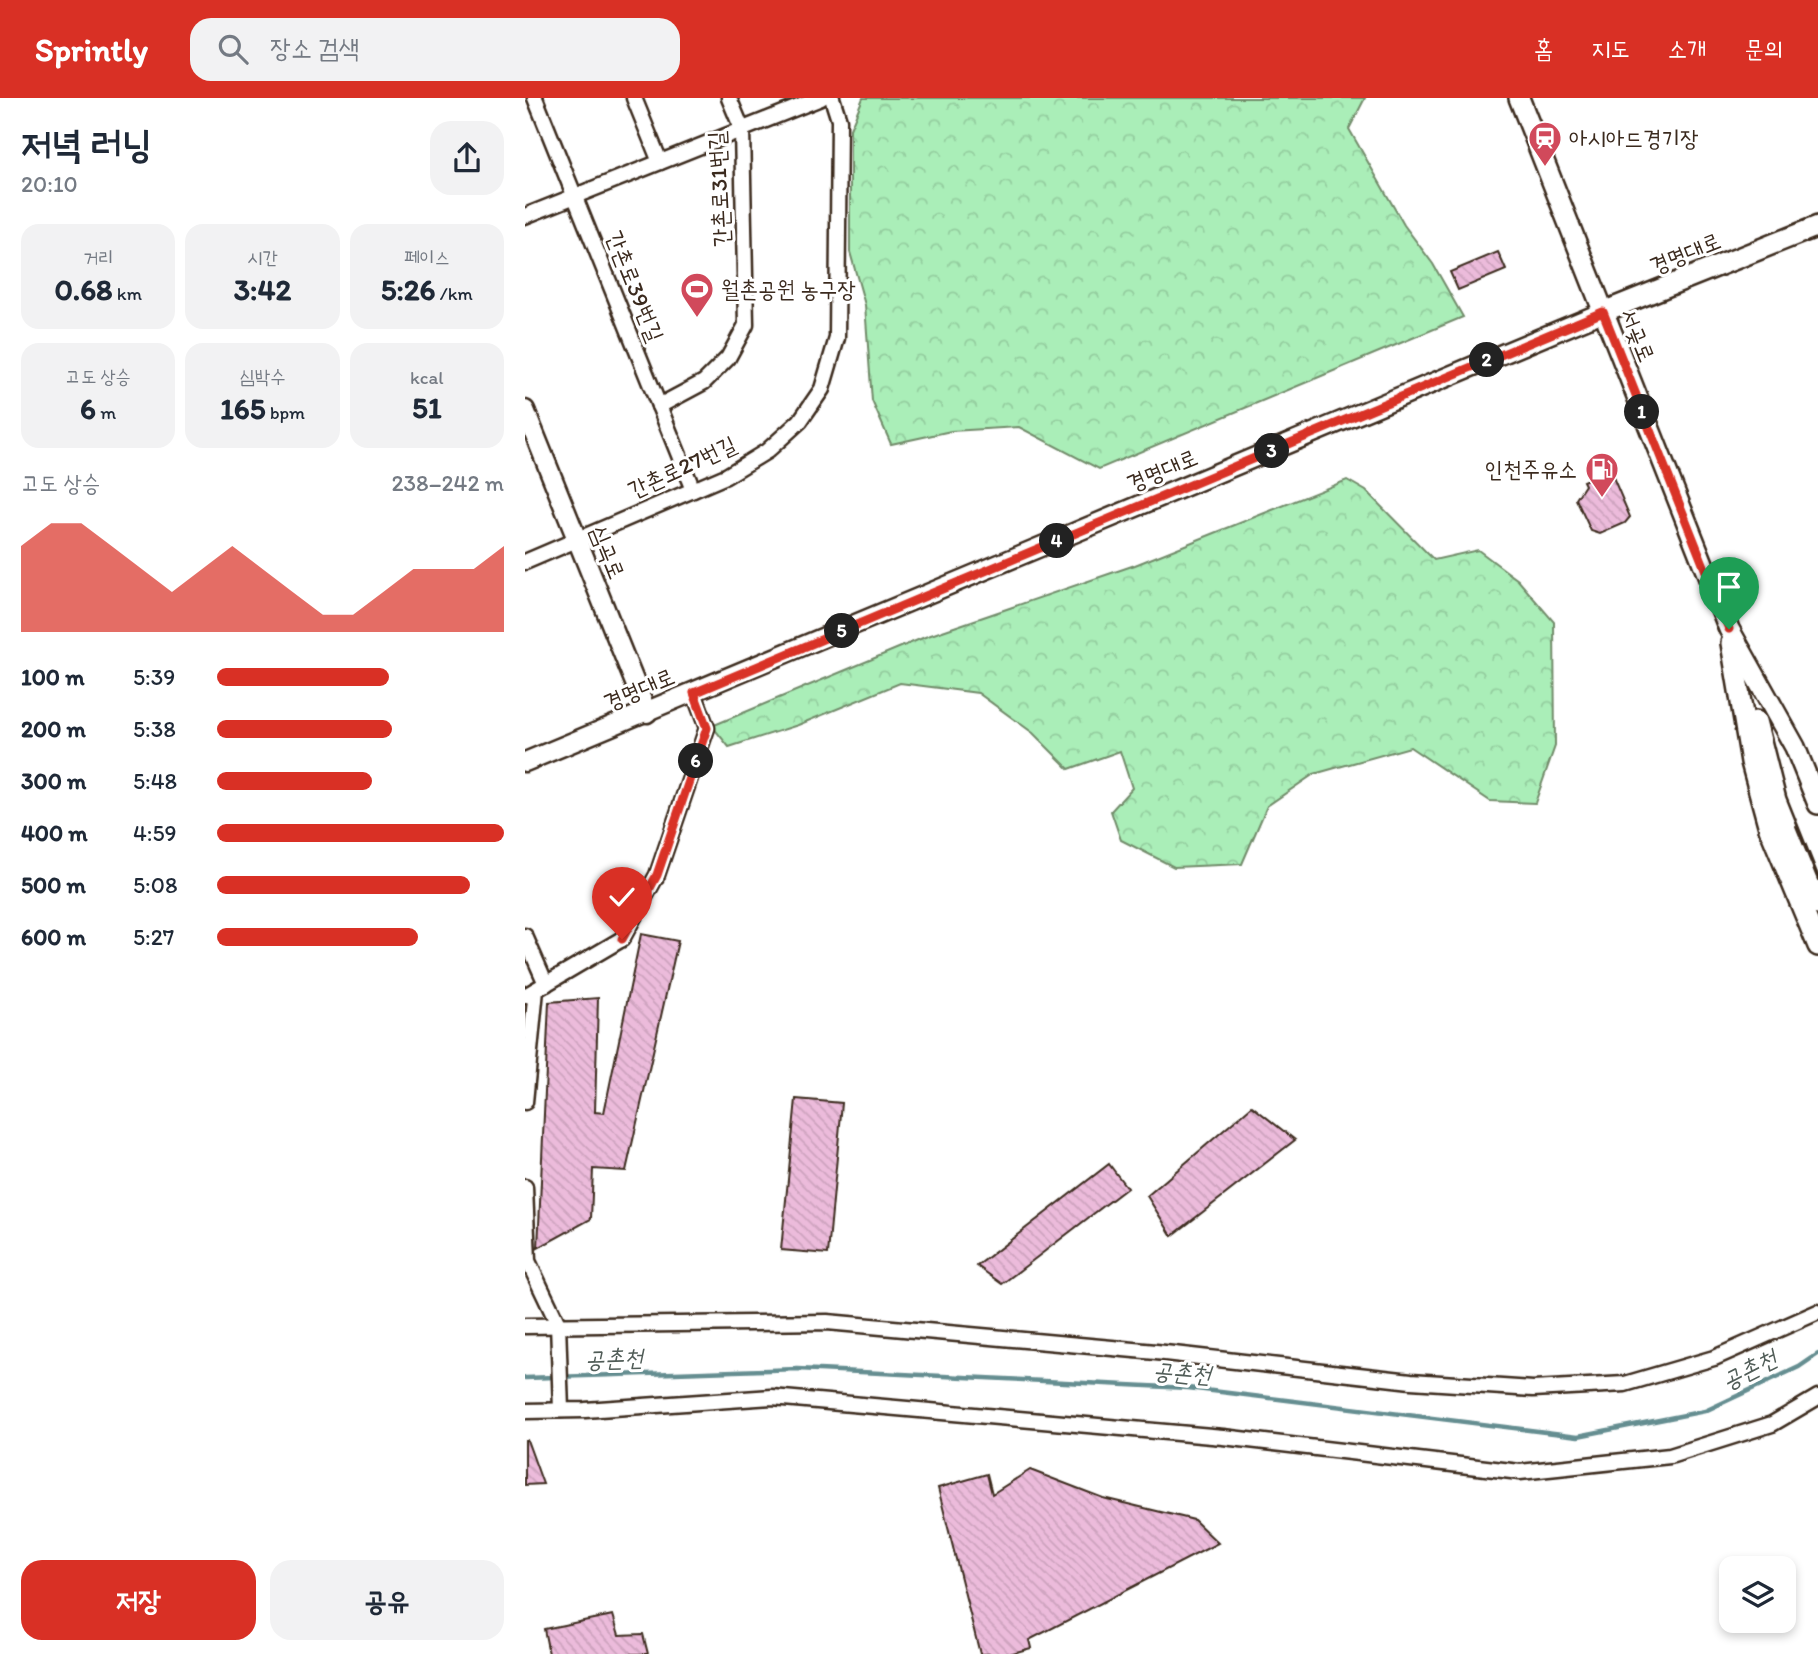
<!DOCTYPE html>
<html lang="ko">
<head>
<meta charset="utf-8">
<style>
	:root { --surface:#fff; --page:#f2f2f3; --text:#1f2937; --muted:#747a83; --accent:#d93025 }
	body { margin:0; font-family:Itim,"Poor Story",sans-serif; background:var(--page); color:var(--text); height:100vh; display:flex; flex-direction:column; font-size:26px; white-space:nowrap }
	* { box-sizing:border-box; margin:0 }
	p { font-size:23px; color:var(--muted) }
	.icon { flex:none; width:38px; height:38px; fill:none; stroke:currentColor; stroke-width:2; stroke-linecap:round; stroke-linejoin:round }
	.map { position:relative; flex:1; overflow:hidden }
	.sheet { display:flex; flex-direction:column; background:var(--surface); width:525px }
	.sheet>* { flex:none }
	.tools { position:absolute; left:1194px; top:1458px; display:grid; gap:14px }
	.tools a { display:grid; place-items:center; width:77px; height:77px; border-radius:14px; background:var(--surface); box-shadow:0 4px 10px #0003; font-size:35px }
	.pin { position:absolute; display:grid; place-items:center; width:60px; height:60px; color:#fff; margin:-72px -30px; border-radius:50% 50% 50% 0; rotate:-45deg; box-shadow:0 0 7px #0007 }
	.pin .icon { rotate:45deg }
	.km { position:absolute; width:35px; height:35px; margin:-18px; border-radius:50%; background:#222; color:#fff; font-size:19px; line-height:35px; text-align:center }
	.round { display:grid; place-items:center; flex:none; width:74px; height:74px; border-radius:21px; background:var(--page) }
	.overview { display:flex; align-items:center; justify-content:space-between; height:119px; padding:0 21px }
	h1 { font-size:38px; font-weight:700; line-height:52px }
	.metrics { display:grid; grid-template-columns:repeat(3,1fr); gap:10px; height:119px; padding:7px 21px }
	.metrics div { display:grid; align-content:center; border-radius:18px; background:var(--page); text-align:center }
	.metrics b { font-size:30px; font-weight:700 }
	.metrics small { font-size:19px; font-weight:400 }
	.metrics p { font-size:19px }
	.chart { height:196px; padding:14px 21px }
	.chart p { display:flex; justify-content:space-between }
	.chart svg { width:100%; height:126px; margin-top:7px; fill:var(--accent); opacity:.7 }
	.primary-button { display:flex; gap:14px; margin-top:auto; padding:14px 21px }
	.primary-button a { flex:1; height:80px; border-radius:21px; background:var(--accent); color:#fff; font-size:28px; font-weight:700; line-height:80px; text-align:center }
	.primary-button a+a { background:var(--page); color:var(--text) }
	ul { padding:0 21px; list-style:none; font-size:23px }
	li { display:grid; grid-template-columns:112px 84px 1fr; align-items:center; height:52px }
	li i { height:18px; border-radius:9px; background:var(--accent) }
	header { display:flex; align-items:center; gap:42px; box-sizing:border-box; height:98px; padding:0 35px; background:var(--accent); color:#fff }
	header strong { font-size:33px }
	nav { display:flex; gap:38px; margin-inline-start:auto; font-size:24px }
	.search { width:490px; height:63px; background:var(--page); display:flex; align-items:center; gap:18px; box-sizing:border-box; padding:0 24px; border-radius:21px; color:var(--muted); font-size:26px }
	main { display:flex; flex:1; min-height:0 }
	.map>svg:first-child { display:block }
	.forest { fill:url(#forest-crowns); stroke:#728c6b; stroke-width:2 }
	.lines { fill:none; stroke-linecap:round; stroke-linejoin:round }
	.stream { stroke:#658e91; stroke-width:4.5 }
	.building { fill:url(#building-back-hatch); stroke:#3b2a1e; stroke-width:2 }
	.minor-casing { stroke:#3b2a1e; stroke-width:19 }
	.tertiary-casing { stroke:#3b2a1e; stroke-width:23 }
	.secondary-casing { stroke:#3b2a1e; stroke-width:24 }
	.minor { stroke:#fff; stroke-width:14 }
	.tertiary { stroke:#fff; stroke-width:18 }
	.secondary { stroke:#fff; stroke-width:19 }
	.tram { stroke:#3b2a1e; stroke-width:2 }
	.route-casing { stroke:#fff; stroke-width:14 }
	.route { stroke:#d93025; stroke-width:9 }
	.labels { text-anchor:middle; dominant-baseline:central; stroke-width:6; stroke-linejoin:round; paint-order:stroke }
	.poi-label { font-size:23px; fill:#3b2a1e; stroke:#fff; text-anchor:start }
	.street-label { font-size:23px; fill:#3b2a1e; stroke:#fff }
	.water-label { font-size:24px; font-style:italic; fill:#505c57; stroke:#fff }
</style>
</head>
<body>
<header>
<strong>Sprintly</strong>
<div class="search"><svg class="icon" aria-label="search" viewBox="0 0 24 24"><circle cx="10" cy="10" r="6"/><path d="M15 15l6 6"/></svg>장소 검색</div>
<nav><a>홈</a><a>지도</a><a>소개</a><a>문의</a></nav>
</header>
<main>
<section class="sheet">
<div class="overview"><div><h1>저녁 러닝</h1><p>20:10</p></div><a class="round"><svg class="icon" aria-label="share" viewBox="0 0 24 24"><path d="M12 15V3M7 8l5-5 5 5M5 13v7h14v-7"/></svg></a></div>
<div class="metrics">
<div><p>거리</p><b>0.68<small> km</small></b></div>
<div><p>시간</p><b>3:42</b></div>
<div><p>페이스</p><b>5:26<small> /km</small></b></div>
</div>
<div class="metrics">
<div><p>고도 상승</p><b>6<small> m</small></b></div>
<div><p>심박수</p><b>165<small> bpm</small></b></div>
<div><p>kcal</p><b>51</b></div>
</div>
<div class="chart"><p><span>고도 상승</span>238–242 m</p>
<svg viewBox="0 0 160 44" preserveAspectRatio="none"><path d="M0 44V14L10 6L20 6L30 14L40 22L50 30L60 22L70 14L80 22L90 30L100 38L110 38L120 30L130 22L140 22L150 22L160 14V44z"/></svg>
</div>
<ul>
<li><b>100 m</b>5:39<i style="width:60%"></i></li>
<li><b>200 m</b>5:38<i style="width:61%"></i></li>
<li><b>300 m</b>5:48<i style="width:54%"></i></li>
<li><b>400 m</b>4:59<i style="width:100%"></i></li>
<li><b>500 m</b>5:08<i style="width:88%"></i></li>
<li><b>600 m</b>5:27<i style="width:70%"></i></li>
</ul>
<div class="primary-button"><a>저장</a><a>공유</a></div>
</section>
<div class="map">
<svg width="1293" height="1556" viewBox="0 0 1293 1556">
	<defs>
		<pattern id="forest-crowns" width="20" height="18" patternUnits="userSpaceOnUse" patternTransform="scale(1.75)"><rect width="20" height="18" fill="#aaeeb8"/><path d="M2 6a3 3 0 1 1 6 0M12 15a3 3 0 1 1 6 0" fill="none" stroke="#93cc9e"/></pattern>
		<pattern id="building-back-hatch" width="6" height="6" patternUnits="userSpaceOnUse" patternTransform="scale(1.75)"><rect width="6" height="6" fill="#ecbbdb"/><path d="M-1 5l2 2M0 0l6 6M5-1l2 2" fill="none" stroke="#cba1bc"/></pattern>
	</defs>
	<rect width="100%" height="100%" fill="#fff"/>
	<filter id="ink" filterUnits="userSpaceOnUse"><feTurbulence type="fractalNoise" baseFrequency=".0143" numOctaves="2"/><feDisplacementMap in="SourceGraphic" scale="14" xChannelSelector="R" yChannelSelector="G"/><feConvolveMatrix kernelMatrix="1 2 1 2 8 2 1 2 1" color-interpolation-filters="sRGB"/></filter>
	<g filter="url(#ink)">
		<g class="forest">
			<polygon points="338,0 840,0 824,31 879,127 908,166 938,219 574,371 494,329 426,333 366,346 347,303 340,207 325,154 325,31"/>
			<polygon points="822,382 841,393 909,462 953,452 993,482 1029,524 1030,648 1010,705 965,703 885,649 789,676 742,708 717,766 649,769 596,742 586,713 607,690 595,653 544,671 508,635 453,595 375,585 273,627 204,649 187,628 400,539 610,467"/>
		</g>
		<g class="lines">
			<polyline class="stream" points="0,1280 273,1271 663,1290 1053,1338 1180,1313 1274,1269 1293,1256"/>
		</g>
		<g class="building">
			<polygon points="973,154 981,172 933,192 925,174"/>
			<polygon points="1074,376 1088,379 1105,419 1100,425 1075,436 1066,433 1051,401 1060,387 1058,383"/>
			<polygon points="116,836 153,843 101,1073 68,1071 66,1121 13,1150 24,904 73,900 70,1014 79,1015"/>
			<polygon points="271,1001 317,1005 303,1156 256,1152"/>
			<polygon points="727,1008 770,1042 647,1138 622,1098"/>
			<polygon points="584,1066 602,1090 477,1186 452,1168"/>
			<polygon points="0,1342 2,1342 18,1386 0,1387"/>
			<polygon points="505,1372 578,1400 669,1422 693,1445 504,1542 506,1550 484,1556 455,1556 413,1390 462,1376 467,1396"/>
			<polygon points="88,1517 94,1537 118,1536 123,1556 24,1556 19,1531"/>
		</g>
		<g class="lines">
			<defs>
				<g id="minor">
					<polyline points="10,0 168,392"/>
					<polyline points="109,0 135,64"/>
					<polyline points="0,118 296,0"/>
					<polyline points="134,308 179,284 203,260 221,227 217,31 204,0"/>
					<polyline points="0,464 201,378 242,353 275,323 297,291 312,240 314,22 307,0"/>
					<polyline points="0,838 21,886"/>
					<polyline points="0,898 97,841 132,777 182,630 169,595"/>
					<polyline points="0,1004 11,892"/>
					<polyline points="0,1089 3,1163 33,1226 36,1312"/>
					<polyline points="0,1228 302,1224 631,1254 886,1283 1008,1291 1100,1286 1189,1260 1293,1214"/>
					<polyline points="0,1313 60,1312 247,1299 698,1339 995,1374 1145,1358 1247,1326 1293,1299"/>
				</g>
				<g id="tertiary">
					<polyline points="0,312 122,615"/>
					<polyline points="0,664 1078,214"/>
				</g>
				<g id="secondary">
					<polyline points="994,0 1204,531 1270,649 1293,706"/>
					<polyline points="1078,214 1293,128"/>
					<polyline points="1206,545 1226,664 1244,730 1293,848"/>
					<polyline points="1231,623 1251,702 1293,807"/>
				</g>
			</defs>
			<use href="#minor" class="minor-casing"/>
			<use href="#tertiary" class="tertiary-casing"/>
			<use href="#secondary" class="secondary-casing"/>
			<use href="#minor" class="minor"/>
			<use href="#tertiary" class="tertiary"/>
			<use href="#secondary" class="secondary"/>
			<polyline class="tram" points="1271,728 1293,782"/>
		</g>
	</g>
	<g class="lines" filter="url(#ink)">
		<defs>
			<polyline id="route" points="97,841 132,777 182,630 169,595 1078,214 1204,531"/>
		</defs>
		<use href="#route" class="route-casing"/>
		<use href="#route" class="route"/>
	</g>
	<defs>
		<symbol id="station-pin" viewBox="-11 -11 22 30"><path d="M0 17L-7.5 6A9.5 9.5 0 1 1 7.5 6Z" fill="#d1495b" stroke="#fff"/><path d="M-3-6H3Q5-6 5-4V2Q5 4 3 4L4.5 6H3L1.5 4h-3L-3 6H-4.5L-3 4Q-5 4-5 2V-4Q-5-6-3-6ZM-3.5-4v3h7v-3ZM-3.5 1v1.5H-2V1ZM2 1v1.5H3.5V1Z" fill="#fff"/></symbol>
		<symbol id="stadium-pin" viewBox="-11 -11 22 30"><path d="M0 17L-7.5 6A9.5 9.5 0 1 1 7.5 6Z" fill="#d1495b" stroke="#fff"/><path d="M0-5a6.5 5 0 1 0 0 10a6.5 5 0 1 0 0-10ZM-3.5-1.8h7v3.6h-7Z" fill="#fff"/></symbol>
		<symbol id="fuel-pin" viewBox="-11 -11 22 30"><path d="M0 17L-7.5 6A9.5 9.5 0 1 1 7.5 6Z" fill="#d1495b" stroke="#fff"/><path d="M-5.5-6h7V0h2V4h1.3V-2.5L3-4.5l.8-.8L6-3V5H2.5V1h-1V6h-7ZM-4.2-4.7v3.2H.2V-4.7Z" fill="#fff"/></symbol>
	</defs>
	<g fill-rule="evenodd">
		<use href="#station-pin" x="1001" y="21" width="38" height="52"/>
		<use href="#stadium-pin" x="153" y="172" width="38" height="52"/>
		<use href="#fuel-pin" x="1058" y="352" width="38" height="52"/>
	</g>
	<g class="labels">
		<g class="poi-label">
			<text x="1044" y="40">아시아드경기장</text>
			<text x="196" y="191">월촌공원 농구장</text>
			<text x="1052" y="371" text-anchor="end">인천주유소</text>
		</g>
		<g class="street-label">
			<text transform="translate(194 91) rotate(-93)">간촌로31번길</text>
			<text transform="translate(1160 155) rotate(-22)">경명대로</text>
			<text transform="translate(110 188) rotate(68)">간촌로39번길</text>
			<text transform="translate(1113 237) rotate(68)">서곶로</text>
			<text transform="translate(157 369) rotate(-25)">간촌로27번길</text>
			<text transform="translate(637 372) rotate(-23)">경명대로</text>
			<text transform="translate(83 454) rotate(68)">심곡로</text>
			<text transform="translate(114 591) rotate(-23)">경명대로</text>
		</g>
		<g class="water-label">
			<text transform="translate(89 1260) rotate(-2)">공촌천</text>
			<text transform="translate(1224 1271) rotate(-27)">공촌천</text>
			<text transform="translate(657 1274) rotate(5)">공촌천</text>
		</g>
	</g>
</svg>
<div class="tools">
<a><svg class="icon" aria-label="layers" viewBox="0 0 24 24"><path d="M12 4l9 5-9 5-9-5zM3 14l9 5 9-5"/></svg></a>
</div>
<div class="pin" style="left:1204px;top:531px;background:#1e9e55"><svg class="icon" aria-label="arrive" viewBox="0 0 24 24"><path d="M6 21V4h12l-3 4 3 4H6"/></svg></div>
<div class="pin" style="left:97px;top:841px;background:#d93025"><svg class="icon" aria-label="check" viewBox="0 0 24 24"><path d="M5 12l5 5 9-10"/></svg></div>
<b class="km" style="left:1117px;top:314px">1</b>
<b class="km" style="left:962px;top:262px">2</b>
<b class="km" style="left:747px;top:353px">3</b>
<b class="km" style="left:532px;top:443px">4</b>
<b class="km" style="left:317px;top:533px">5</b>
<b class="km" style="left:171px;top:663px">6</b>
</div>
</main>
</body>
</html>
